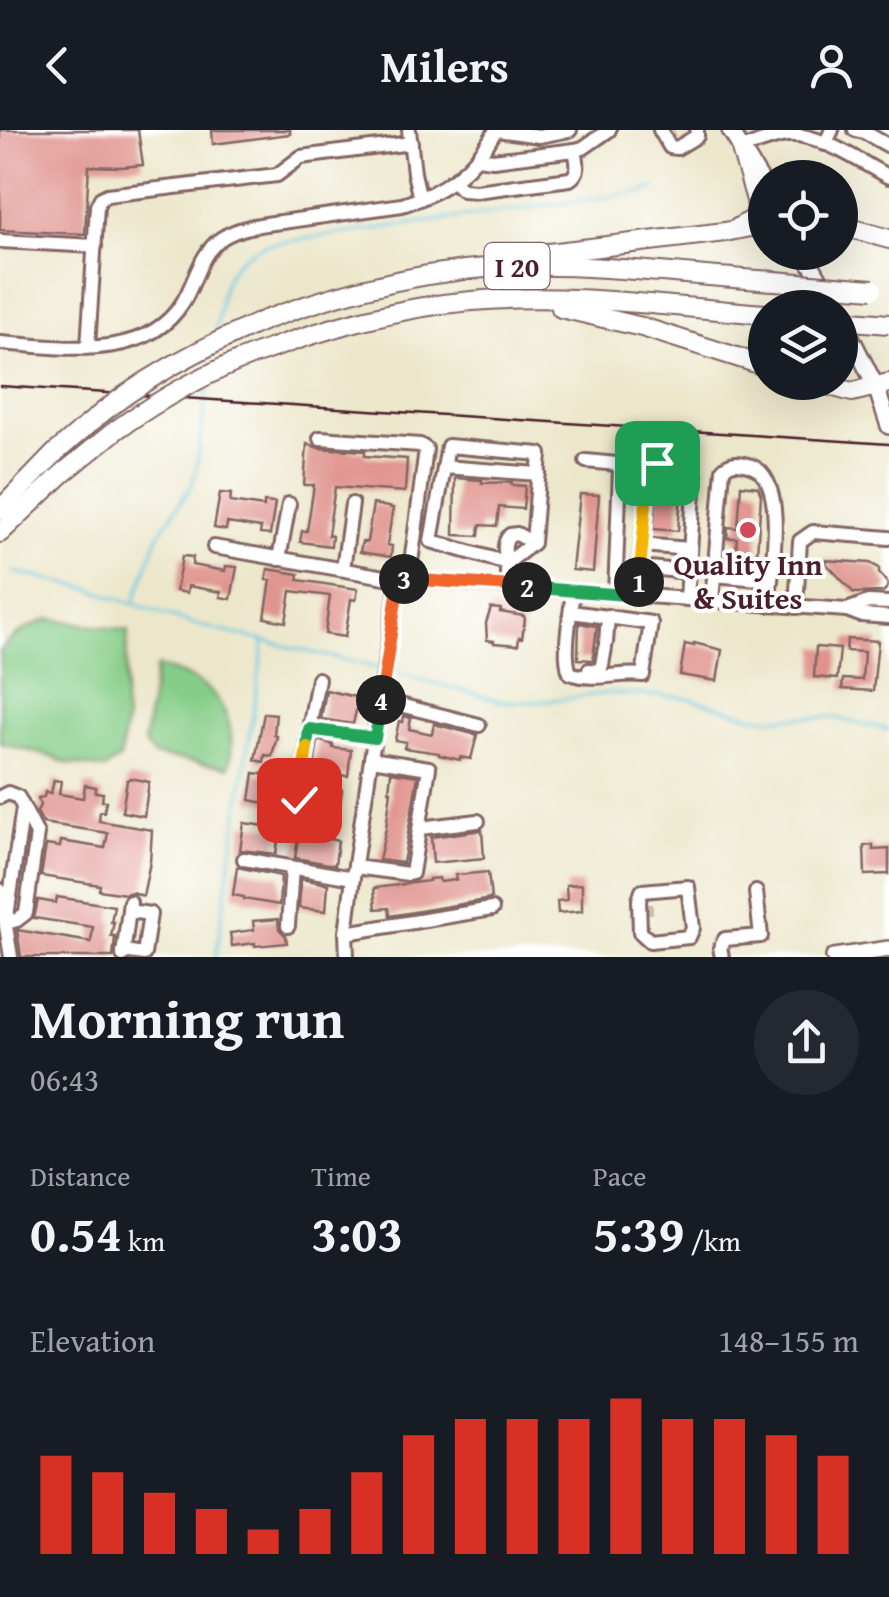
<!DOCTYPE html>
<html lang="en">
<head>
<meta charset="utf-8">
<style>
	:root { --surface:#171b24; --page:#242831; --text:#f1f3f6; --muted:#9ea1a6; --accent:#d93025 }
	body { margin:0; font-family:"Gentium Book Plus",serif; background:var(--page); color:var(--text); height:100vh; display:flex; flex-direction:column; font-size:38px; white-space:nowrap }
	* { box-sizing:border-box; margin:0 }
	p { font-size:32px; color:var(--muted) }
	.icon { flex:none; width:55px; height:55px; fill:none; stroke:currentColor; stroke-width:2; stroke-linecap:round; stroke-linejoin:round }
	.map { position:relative; height:827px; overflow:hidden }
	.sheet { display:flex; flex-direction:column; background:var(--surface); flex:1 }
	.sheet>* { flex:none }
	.controls { position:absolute; left:748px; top:30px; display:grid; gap:20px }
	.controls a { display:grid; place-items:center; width:110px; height:110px; border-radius:50%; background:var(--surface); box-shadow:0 10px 40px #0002; font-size:50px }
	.pin { position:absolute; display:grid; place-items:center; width:85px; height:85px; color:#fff; margin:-42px; border-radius:20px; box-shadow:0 5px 15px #0006 }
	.km { position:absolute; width:50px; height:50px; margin:-25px; border-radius:50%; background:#222; color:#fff; font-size:28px; line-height:50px; text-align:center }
	.round { display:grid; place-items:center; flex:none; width:105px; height:105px; border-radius:52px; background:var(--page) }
	.overview { display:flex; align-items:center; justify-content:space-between; height:170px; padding:0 30px }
	h1 { font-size:55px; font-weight:700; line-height:75px }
	.stats { display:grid; grid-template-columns:repeat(3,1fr); gap:15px; height:170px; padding:10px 30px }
	.stats div { display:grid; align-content:center }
	.stats b { font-size:50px; font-weight:700 }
	.stats small { font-size:28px; font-weight:400 }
	.stats p { font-size:28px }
	.chart { height:280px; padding:20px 30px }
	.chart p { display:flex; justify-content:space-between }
	.chart svg { width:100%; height:180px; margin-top:10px; stroke:var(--accent); stroke-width:6 }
	header { display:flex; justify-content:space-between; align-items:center; height:130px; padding:0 30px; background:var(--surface); font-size:45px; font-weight:700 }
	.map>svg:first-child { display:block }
	.grass { fill:#86cd88; stroke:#68765a; stroke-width:2.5 }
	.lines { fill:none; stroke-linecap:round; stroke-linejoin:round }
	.stream { stroke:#61c5df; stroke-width:2.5 }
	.building { fill:#e0938d }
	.minor-tunnel { stroke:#ccbfab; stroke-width:12; stroke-dasharray:12 6; stroke-linecap:butt }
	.minor-casing { stroke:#836563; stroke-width:18 }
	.major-casing { stroke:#836563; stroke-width:20 }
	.highway-casing { stroke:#836563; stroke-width:22 }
	.minor { stroke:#fff; stroke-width:12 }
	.major { stroke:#fff; stroke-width:15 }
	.highway { stroke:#fff; stroke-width:18 }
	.rail { stroke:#4a1f2b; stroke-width:2.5 }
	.highway-bridge-casing { stroke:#836563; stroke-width:22; stroke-linecap:butt }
	.highway-bridge { stroke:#fff; stroke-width:18 }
	.split-1-casing { stroke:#fff; stroke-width:20 }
	.split-2-casing { stroke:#fff; stroke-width:20 }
	.split-3-casing { stroke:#fff; stroke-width:20 }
	.split-4-casing { stroke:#fff; stroke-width:20 }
	.split-5-casing { stroke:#fff; stroke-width:20 }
	.split-6-casing { stroke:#fff; stroke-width:20 }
	.split-1 { stroke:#f5b400; stroke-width:12 }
	.split-2 { stroke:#22a559; stroke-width:12 }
	.split-3 { stroke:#f0652b; stroke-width:12 }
	.split-4 { stroke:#f0652b; stroke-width:12 }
	.split-5 { stroke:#22a559; stroke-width:12 }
	.split-6 { stroke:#f5b400; stroke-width:12 }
	.poi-dot { fill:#d1495b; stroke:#fff; stroke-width:4 }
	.labels { text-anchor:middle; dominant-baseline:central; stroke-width:8; stroke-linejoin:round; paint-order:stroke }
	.shield { fill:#fff; stroke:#80626b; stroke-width:2.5 }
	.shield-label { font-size:28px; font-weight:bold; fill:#4a1f2b }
	.poi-label { font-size:30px; font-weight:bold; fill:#4a1f2b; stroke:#fff }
</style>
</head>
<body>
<header><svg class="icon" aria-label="back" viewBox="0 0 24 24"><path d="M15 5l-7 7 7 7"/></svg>Milers<svg class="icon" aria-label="person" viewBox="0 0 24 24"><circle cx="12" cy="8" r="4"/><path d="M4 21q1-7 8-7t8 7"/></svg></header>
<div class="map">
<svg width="889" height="827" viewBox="0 0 889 827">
	<rect width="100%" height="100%" fill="#fff"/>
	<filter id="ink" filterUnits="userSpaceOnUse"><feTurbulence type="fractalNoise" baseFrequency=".01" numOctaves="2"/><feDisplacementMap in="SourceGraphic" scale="20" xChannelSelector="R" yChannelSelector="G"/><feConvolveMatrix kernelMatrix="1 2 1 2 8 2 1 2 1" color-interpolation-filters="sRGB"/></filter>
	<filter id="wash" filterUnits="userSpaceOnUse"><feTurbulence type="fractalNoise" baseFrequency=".0048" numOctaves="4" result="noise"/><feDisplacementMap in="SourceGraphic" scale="40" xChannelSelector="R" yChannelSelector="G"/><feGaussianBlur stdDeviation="2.25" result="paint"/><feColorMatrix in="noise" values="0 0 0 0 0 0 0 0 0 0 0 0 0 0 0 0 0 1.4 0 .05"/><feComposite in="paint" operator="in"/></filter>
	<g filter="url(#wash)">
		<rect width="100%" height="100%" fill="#ece7cb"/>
		<g class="grass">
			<path d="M50,489L128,501L124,573L126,589L120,628L105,639L65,633L53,627L0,613V521C13,505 31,495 50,489Z"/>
			<path d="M156,537C211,547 240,581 229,637L153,625L144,613Z"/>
		</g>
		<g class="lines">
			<g class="stream">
				<path d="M216,202C222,159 221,130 268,114L643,62L655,57"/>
				<polyline points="14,442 87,458 193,494 382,539"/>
				<polyline points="135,471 158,406 192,355 196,341 208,255"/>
				<polyline points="389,541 501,571 536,572 610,563 666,566 689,568 752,586 772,588 831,587 889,600"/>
				<polyline points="216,827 264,512"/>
			</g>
		</g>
		<g id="blocks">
			<g class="building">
				<polygon points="0,0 138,0 143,35 121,37 89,36 85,104 0,100"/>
				<polygon points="212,0 290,0 290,4 213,14"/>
				<polygon points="307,314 319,318 365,321 365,326 407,329 405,362 335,357 328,405 332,406 331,416 300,412 302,401 307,401 314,355 304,355"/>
				<polygon points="455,348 482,350 482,353 512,352 512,355 525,356 523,379 499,377 497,396 480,395 479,406 454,405"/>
				<polygon points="741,355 758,357 761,365 756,439 735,437 737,408 727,408 728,397 738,398"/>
				<polygon points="657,361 681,363 678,401 653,399"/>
				<polygon points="220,363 231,364 230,372 264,377 264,372 275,373 270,405 260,404 261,398 227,393 226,400 214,398"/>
				<polygon points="580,364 599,365 593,442 572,440"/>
				<polygon points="373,374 393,378 387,415 392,416 391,427 360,422 362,412 367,412"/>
				<polygon points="182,426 193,427 192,435 225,441 226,436 237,437 231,469 220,467 221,462 188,456 187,463 176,461"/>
				<polygon points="823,430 870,433 879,438 879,443 888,454 887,458 883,462 854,463"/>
				<polygon points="268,439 299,444 298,450 358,459 356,470 351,469 345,507 325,504 330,466 291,461 286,492 265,488 271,450 266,450"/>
				<polygon points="491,478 501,479 500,482 524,486 525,489 522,508 519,507 518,515 494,513 494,511 487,510 486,493"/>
				<polygon points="579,493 597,496 593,530 578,529"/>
				<polygon points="847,509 878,511 873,561 842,559 843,549 862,550 864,522 846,521"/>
				<polygon points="694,513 722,520 717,551 680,545 685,514 694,516"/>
				<polygon points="816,517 840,519 837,549 814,547"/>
				<polygon points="326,560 359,568 353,594 321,589"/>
				<polygon points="264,583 276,584 274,605 277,606 272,626 265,625 264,632 255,630"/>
				<polygon points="404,586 411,588 409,599 432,604 434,594 477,605 471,629 460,627 460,630 439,625 439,623 404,618 406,612 395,610 399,591 403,592"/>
				<polygon points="318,610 333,615 333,618 351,620 348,646 338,645 336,660 342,660 339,680 333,679 332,683 304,679 309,671"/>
				<polygon points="391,642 418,646 403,733 379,730 386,698 391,661 389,661"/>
				<polygon points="254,643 283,647 282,654 288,655 285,677 250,670"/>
				<polygon points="131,648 149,652 144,686 122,682 127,650"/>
				<polygon points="54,650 61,651 59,664 83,668 85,655 96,657 95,662 103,663 102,671 106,671 104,682 100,681 99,691 152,700 150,732 143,766 132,762 125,764 99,760 100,755 41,746 46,715 60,717 61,711 105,718 108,703 43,693 37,682 40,675 38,668 44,667 45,662 51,663"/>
				<polygon points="244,693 280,698 276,724 240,720"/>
				<polygon points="482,700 484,728 433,733 431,707"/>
				<polygon points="299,702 338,711 335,735 295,728"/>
				<polygon points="873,715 873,720 889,719 889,744 865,745 864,716"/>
				<polygon points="237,737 281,746 279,775 244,769 244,767 233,765"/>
				<polygon points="488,742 491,769 390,786 389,778 376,779 374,758 429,751 429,749 439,748 440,752 456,750 455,745"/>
				<polygon points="301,749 328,754 326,781 299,778"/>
				<polygon points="582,754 582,781 558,783 557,771 567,770 566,755"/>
				<polygon points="57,767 114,776 111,792 114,792 111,806 115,806 113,827 21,827 17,800 91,812 93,797 34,788 38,770 56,773"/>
				<polygon points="278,789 279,799 286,806 287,813 255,816 255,813 232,816 230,803 254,800 253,791"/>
			</g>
		</g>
	</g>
	<g filter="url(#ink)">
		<use href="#blocks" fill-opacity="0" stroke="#836563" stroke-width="2.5"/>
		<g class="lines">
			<g class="minor-tunnel">
				<polyline points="670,2 674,0"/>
				<polyline points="647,774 647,784"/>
			</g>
			<defs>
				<g id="minor">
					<polyline points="409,0 414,43 420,69"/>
					<polyline points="497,0 539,6 570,0"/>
					<polyline points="660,0 670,17 677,18 697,6 697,0"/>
					<polyline points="855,0 864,2 889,16"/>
					<polyline points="825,14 832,0"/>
					<path d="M741,19C756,14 771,7 787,5C818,2 862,33 889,47"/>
					<polyline points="477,28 493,30 575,20 583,18 609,0"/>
					<path d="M453,51L463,60L476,61L570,49C581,42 577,31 575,20"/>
					<polyline points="0,111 95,116"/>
					<path d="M0,213C60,217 146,233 183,172C197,149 199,124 222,108C244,94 271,94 296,90C331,85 366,80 402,75C444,63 475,38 496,0"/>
					<polyline points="88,217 97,76 101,68 107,65 277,45 301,27 411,13"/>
					<polyline points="320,308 420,315 426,319 409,448"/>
					<polyline points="586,331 617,334 620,340 615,463"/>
					<polyline points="444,337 539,344"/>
					<polyline points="642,415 690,419"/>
					<polyline points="214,417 402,450"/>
					<polyline points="279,429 289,374"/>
					<polyline points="640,437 688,442"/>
					<polyline points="343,439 352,374"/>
					<polyline points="714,445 771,450"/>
					<path d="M507,456V433L431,411L448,316L540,324L533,413L507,433C505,422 502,414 510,405L517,404L533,413"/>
					<polyline points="637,465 649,338 657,333 691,337 695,346 687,469"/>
					<path d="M712,471L723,339C731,331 740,332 751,336C789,349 771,444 768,475"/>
					<polyline points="796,477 800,411 813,402 889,408"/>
					<polyline points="847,480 868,472 889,473"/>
					<path d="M571,482L651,493L643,545C617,542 594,552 570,543C562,524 571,483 573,460"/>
					<polyline points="606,513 608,486"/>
					<polyline points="589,540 599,541 602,535 605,518"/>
					<polyline points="318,549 309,599 375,608"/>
					<polyline points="380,570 479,595"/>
					<polyline points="0,667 8,663 18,667 37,704 26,783 17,790 6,793"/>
					<polyline points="299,670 309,599"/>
					<polyline points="420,698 478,691"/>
					<polyline points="244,729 353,748"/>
					<polyline points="355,737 408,744 412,743 429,638 371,629"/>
					<polygon points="688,757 693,798 689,807 650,811 640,802 639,770 642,761"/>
					<polyline points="0,760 11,827"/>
					<polyline points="6,793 23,678"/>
					<polyline points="288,796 292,738"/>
					<polyline points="346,803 492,779"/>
					<polyline points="123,821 144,824 150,784 129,781"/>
					<polyline points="123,825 130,772"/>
					<polyline points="347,827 346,803 353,748 397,457 404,449 847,480 860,485 889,487"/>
					<polyline points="722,827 720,818 725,809 761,806 756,762"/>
				</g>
				<g id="major">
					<polyline points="730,0 765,57"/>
					<polyline points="804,122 836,178"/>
					<polyline points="840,185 876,257 889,296"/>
					<polyline points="834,827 889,819"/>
				</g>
				<g id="highway">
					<polyline points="840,95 889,109"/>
					<polyline points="739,97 754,89 757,78 756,70 741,19"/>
					<polyline points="523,126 725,102 765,94"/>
					<polyline points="561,178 642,197 765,236"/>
					<path d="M265,190C347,159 433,138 521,136C603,134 692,146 775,151"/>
					<path d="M256,224C326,198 397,177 472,171C569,162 668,177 765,184"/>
					<polyline points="816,252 852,262 889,253"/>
					<polyline points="0,380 55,323 85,297"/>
					<polyline points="0,403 62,344 116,300"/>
				</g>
			</defs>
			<use href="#minor" class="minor-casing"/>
			<use href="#major" class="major-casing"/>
			<use href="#highway" class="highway-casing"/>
			<use href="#minor" class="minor"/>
			<use href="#major" class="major"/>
			<use href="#highway" class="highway"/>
			<polyline class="rail" points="0,256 889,314"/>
			<defs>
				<g id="highway-bridge">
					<polyline points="775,151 873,159"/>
					<polyline points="840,190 889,194"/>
					<path d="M85,297C138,250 201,218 265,190"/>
					<path d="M116,300C160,269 205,243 256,224"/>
				</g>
			</defs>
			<use href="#highway-bridge" class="highway-bridge-casing"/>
			<use href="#highway-bridge" class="highway-bridge"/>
		</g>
	</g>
	<g class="lines" filter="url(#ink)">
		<defs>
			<polyline id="split-1" points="639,452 649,338 657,333"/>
			<polyline id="split-2" points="527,457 637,466 639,452"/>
			<polyline id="split-3" points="404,449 527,457"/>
			<polyline id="split-4" points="381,570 398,457 404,449"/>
			<polyline id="split-5" points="307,617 309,599 375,608 381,570"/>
			<polyline id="split-6" points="299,670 307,617"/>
		</defs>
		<use href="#split-1" class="split-1-casing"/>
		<use href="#split-2" class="split-2-casing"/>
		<use href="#split-3" class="split-3-casing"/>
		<use href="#split-4" class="split-4-casing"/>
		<use href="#split-5" class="split-5-casing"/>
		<use href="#split-6" class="split-6-casing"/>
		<use href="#split-1" class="split-1"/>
		<use href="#split-2" class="split-2"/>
		<use href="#split-3" class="split-3"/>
		<use href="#split-4" class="split-4"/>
		<use href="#split-5" class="split-5"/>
		<use href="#split-6" class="split-6"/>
	</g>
	<circle class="poi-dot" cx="748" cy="400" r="10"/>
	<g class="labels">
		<rect class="shield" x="484.5" y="113" width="65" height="46" rx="8"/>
		<g class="shield-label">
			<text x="517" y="136">I 20</text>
		</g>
		<g class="poi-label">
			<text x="748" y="434">Quality Inn<tspan x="748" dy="34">&amp; Suites</tspan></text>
		</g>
	</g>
</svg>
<div class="controls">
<a><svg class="icon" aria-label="locate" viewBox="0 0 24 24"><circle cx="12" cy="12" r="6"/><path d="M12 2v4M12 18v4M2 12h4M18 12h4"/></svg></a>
<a><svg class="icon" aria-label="layers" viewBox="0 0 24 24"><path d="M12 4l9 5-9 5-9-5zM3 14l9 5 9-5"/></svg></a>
</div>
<div class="pin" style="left:657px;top:333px;background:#1e9e55"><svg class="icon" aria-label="arrive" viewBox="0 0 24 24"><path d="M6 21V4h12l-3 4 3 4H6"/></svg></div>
<div class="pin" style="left:299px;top:670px;background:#d93025"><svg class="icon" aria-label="check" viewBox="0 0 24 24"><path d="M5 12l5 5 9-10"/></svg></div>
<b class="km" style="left:639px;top:452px">1</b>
<b class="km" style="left:527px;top:457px">2</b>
<b class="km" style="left:404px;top:449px">3</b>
<b class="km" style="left:381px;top:570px">4</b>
</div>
<section class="sheet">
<div class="overview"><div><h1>Morning run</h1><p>06:43</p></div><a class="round"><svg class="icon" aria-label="share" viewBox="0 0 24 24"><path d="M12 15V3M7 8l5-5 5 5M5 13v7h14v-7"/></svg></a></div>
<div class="stats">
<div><p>Distance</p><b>0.54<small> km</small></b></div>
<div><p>Time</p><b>3:03</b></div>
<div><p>Pace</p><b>5:39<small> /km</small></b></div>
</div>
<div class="chart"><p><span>Elevation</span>148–155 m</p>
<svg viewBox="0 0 160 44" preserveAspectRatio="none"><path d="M5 44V20M15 44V24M25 44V29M35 44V33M45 44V38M55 44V33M65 44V24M75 44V15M85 44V11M95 44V11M105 44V11M115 44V6M125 44V11M135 44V11M145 44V15M155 44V20"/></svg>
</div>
</section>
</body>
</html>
